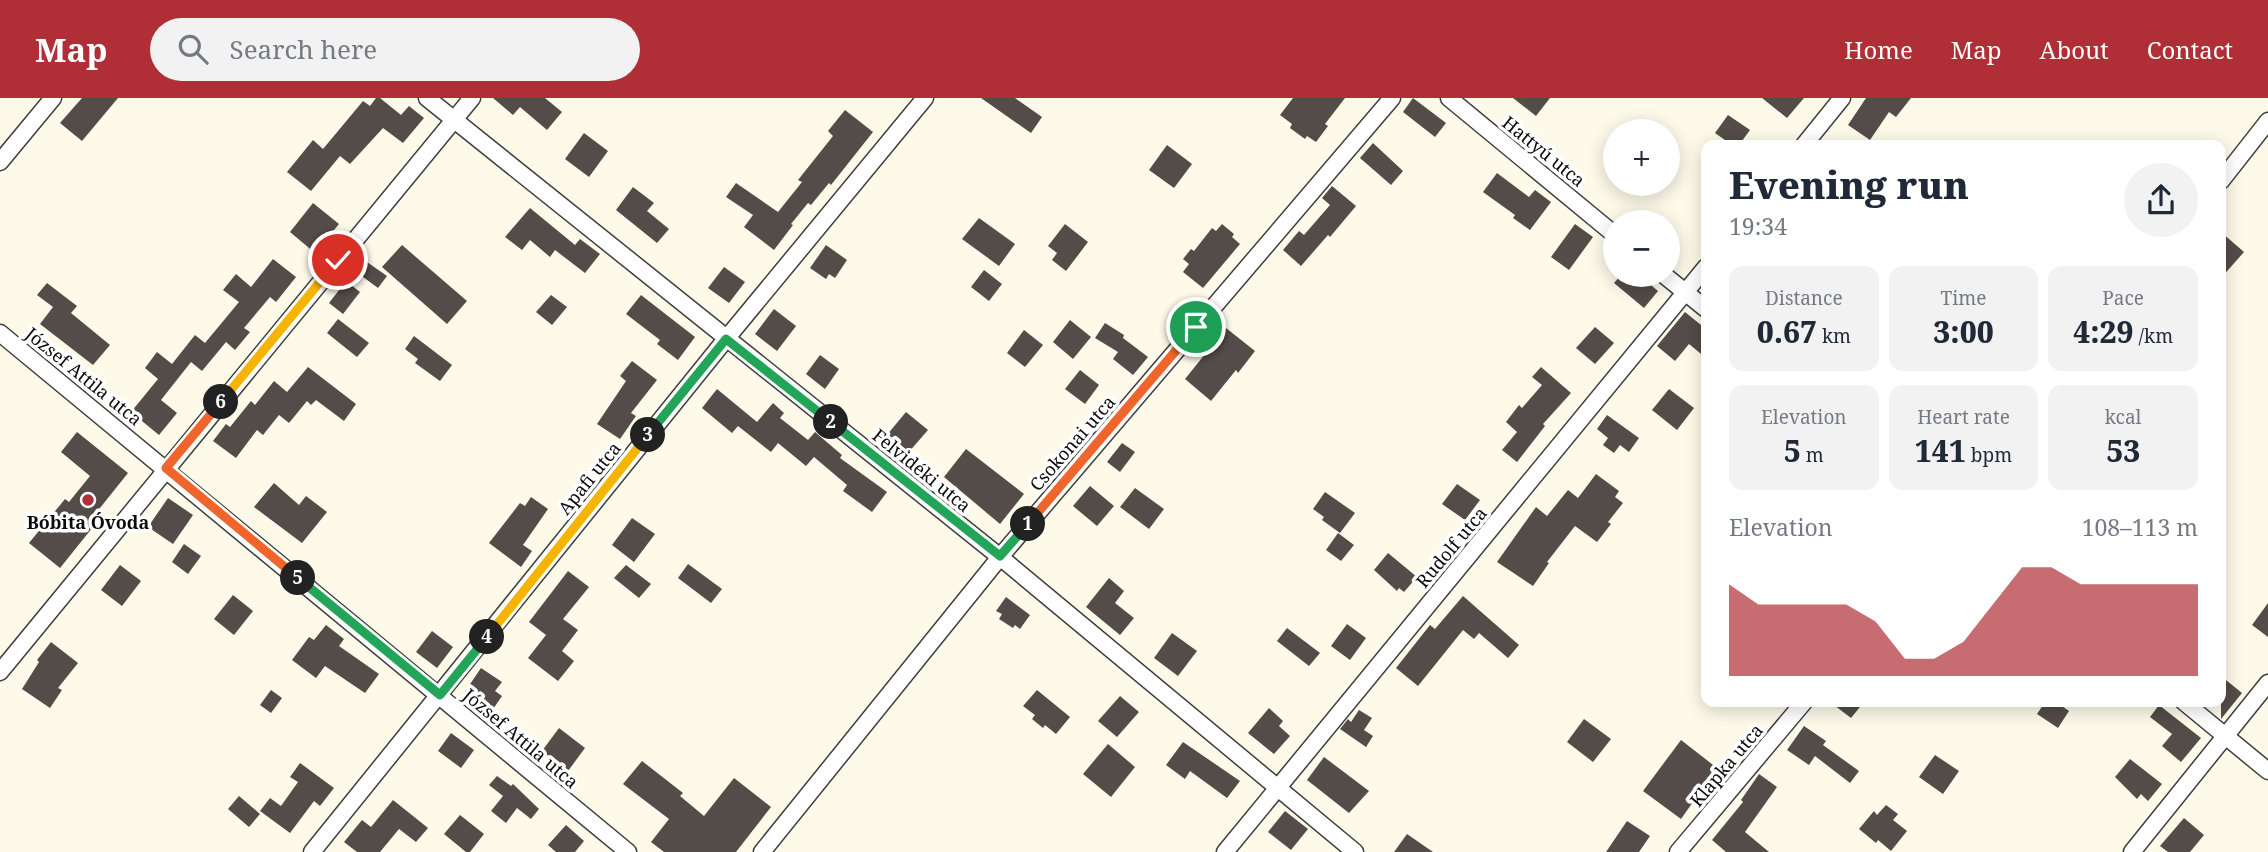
<!DOCTYPE html>
<html lang="en">
<head>
<meta charset="utf-8">
<style>
	:root { --surface:#fff; --page:#f2f2f3; --text:#1f2937; --muted:#747a83; --accent:#b02e35 }
	body { margin:0; font-family:"Noto Serif",serif; background:var(--page); color:var(--text); height:100vh; display:flex; flex-direction:column; font-size:26px; white-space:nowrap }
	* { box-sizing:border-box; margin:0 }
	p { font-size:23px; color:var(--muted) }
	.icon { flex:none; width:38px; height:38px; fill:none; stroke:currentColor; stroke-width:2; stroke-linecap:round; stroke-linejoin:round }
	.map { position:relative; flex:1; overflow:hidden }
	.details { position:absolute; left:1701px; top:42px; width:525px; height:567px; display:flex; flex-direction:column; background:var(--surface); border-radius:14px; box-shadow:0 4px 18px #0003 }
	.details>* { flex:none }
	.tools { position:absolute; left:1603px; top:21px; display:grid; gap:14px }
	.tools a { display:grid; place-items:center; width:77px; height:77px; border-radius:50%; background:var(--surface); box-shadow:0 4px 18px #0003; font-size:35px }
	.pin { position:absolute; display:grid; place-items:center; width:60px; height:60px; color:#fff; margin:-30px; border:4px solid #fff; border-radius:50%; box-shadow:0 2px 7px #0007 }
	.km { position:absolute; width:35px; height:35px; margin:-18px; border-radius:50%; background:#222; color:#fff; font-size:19px; line-height:35px; text-align:center }
	.round { display:grid; place-items:center; flex:none; width:74px; height:74px; border-radius:37px; background:var(--page) }
	.headline { display:flex; align-items:center; justify-content:space-between; height:119px; padding:0 28px }
	h1 { font-size:38px; font-weight:800; line-height:52px }
	.figures { display:grid; grid-template-columns:repeat(3,1fr); gap:10px; height:119px; padding:7px 28px }
	.figures div { display:grid; align-content:center; border-radius:14px; background:var(--page); text-align:center }
	.figures b { font-size:30px; font-weight:800 }
	.figures small { font-size:19px; font-weight:400 }
	.figures p { font-size:19px }
	.chart { height:196px; padding:14px 28px }
	.chart p { display:flex; justify-content:space-between }
	.chart svg { width:100%; height:126px; margin-top:7px; fill:var(--accent); opacity:.7 }
	header { display:flex; align-items:center; gap:42px; box-sizing:border-box; height:98px; padding:0 35px; background:var(--accent); color:#fff }
	header strong { font-size:33px }
	nav { display:flex; gap:38px; margin-inline-start:auto; font-size:24px }
	.search { width:490px; height:63px; background:var(--page); display:flex; align-items:center; gap:18px; box-sizing:border-box; padding:0 24px; border-radius:38px; color:var(--muted); font-size:26px }
	.map>svg:first-child { display:block }
	.building { fill:#534c48 }
	.lines { fill:none; stroke-linecap:round; stroke-linejoin:round }
	.street-casing { stroke:#3e3e3e; stroke-width:19 }
	.street { stroke:#fff; stroke-width:16 }
	.split-1-casing { stroke:#fff; stroke-width:14 }
	.split-2-casing { stroke:#fff; stroke-width:14 }
	.split-3-casing { stroke:#fff; stroke-width:14 }
	.split-4-casing { stroke:#fff; stroke-width:14 }
	.split-5-casing { stroke:#fff; stroke-width:14 }
	.split-6-casing { stroke:#fff; stroke-width:14 }
	.split-7-casing { stroke:#fff; stroke-width:14 }
	.split-1 { stroke:#f0652b; stroke-width:9 }
	.split-2 { stroke:#22a559; stroke-width:9 }
	.split-3 { stroke:#22a559; stroke-width:9 }
	.split-4 { stroke:#f5b400; stroke-width:9 }
	.split-5 { stroke:#22a559; stroke-width:9 }
	.split-6 { stroke:#f0652b; stroke-width:9 }
	.split-7 { stroke:#f5b400; stroke-width:9 }
	.poi-dot { fill:#b02e35; stroke:#fff; stroke-width:2.5 }
	.labels { text-anchor:middle; dominant-baseline:central; stroke-width:7; stroke-linejoin:round; paint-order:stroke }
	.street-label { font-size:18px; fill:#0b0b0b; stroke:#fff }
	.poi-label { font-size:18px; font-weight:bold; fill:#0b0b0b; stroke:#fff }
</style>
</head>
<body>
<header>
<strong>Map</strong>
<div class="search"><svg class="icon" aria-label="search" viewBox="0 0 24 24"><circle cx="10" cy="10" r="6"/><path d="M15 15l6 6"/></svg>Search here</div>
<nav><a>Home</a><a>Map</a><a>About</a><a>Contact</a></nav>
</header>
<div class="map">
<svg width="2268" height="754" viewBox="0 0 2268 754">
	<rect width="100%" height="100%" fill="#fefaea"/>
	<g class="building">
		<polygon points="82,0 118,0 82,43 60,25"/>
		<polygon points="376,0 380,0 401,17 409,8 424,20 403,45 383,30 350,66 340,58 311,93 287,74 313,42 323,51 363,3 370,8"/>
		<polygon points="493,0 545,0 562,14 547,32 520,9 513,17"/>
		<polygon points="981,0 1015,0 1042,19 1031,35"/>
		<polygon points="1293,0 1345,0 1325,26 1328,28 1316,44 1307,38 1305,41 1290,30 1292,26 1280,17"/>
		<polygon points="1413,0 1446,25 1435,39 1403,14"/>
		<polygon points="1513,0 1550,0 1536,18"/>
		<polygon points="1762,0 1804,0 1787,20"/>
		<polygon points="1866,0 1911,0 1896,19 1889,14 1870,42 1848,27"/>
		<polygon points="845,12 873,34 831,87 829,85 811,107 808,105 791,126 793,127 774,152 744,129 753,117 726,99 736,85 778,114 802,84 798,82 833,38 828,33"/>
		<polygon points="1728,17 1750,32 1739,47 1732,47 1715,35"/>
		<polygon points="584,35 608,53 589,79 565,61"/>
		<polygon points="1373,45 1403,73 1391,87 1360,60"/>
		<polygon points="1167,47 1192,66 1174,90 1149,72"/>
		<polygon points="1497,75 1529,99 1535,92 1551,104 1530,132 1513,120 1515,117 1483,94"/>
		<polygon points="1332,88 1356,108 1330,139 1328,137 1301,168 1283,152 1299,133 1304,137 1330,107 1322,100"/>
		<polygon points="633,89 654,105 647,113 669,131 657,145 616,112"/>
		<polygon points="313,105 339,126 315,155 290,134"/>
		<polygon points="530,110 575,147 580,141 600,156 585,175 555,152 550,159 530,142 522,152 505,139"/>
		<polygon points="979,120 1015,146 999,168 962,141"/>
		<polygon points="1065,126 1088,144 1066,173 1052,162 1057,155 1048,148"/>
		<polygon points="1222,126 1234,136 1232,139 1240,146 1203,190 1183,174 1189,166 1183,161 1191,151 1194,153 1212,130 1216,133"/>
		<polygon points="1575,126 1593,139 1569,172 1551,159"/>
		<polygon points="2221,134 2244,154 2221,180"/>
		<polygon points="402,147 467,203 447,226 382,169"/>
		<polygon points="826,147 847,162 835,180 829,176 826,181 810,170"/>
		<polygon points="273,161 296,179 276,204 270,199 244,230 250,234 235,252 226,244 202,273 191,264 161,302 177,315 159,337 131,314 158,281 145,270 157,254 172,266 195,237 205,245 239,204 223,192 236,176 251,189"/>
		<polygon points="367,164 387,178 378,190 359,176"/>
		<polygon points="724,169 745,184 729,205 708,190"/>
		<polygon points="984,172 1002,186 989,203 971,189"/>
		<polygon points="1621,177 1639,177 1658,193 1644,210 1614,185"/>
		<polygon points="346,183 360,194 343,216 329,205"/>
		<polygon points="47,185 77,208 71,215 110,247 93,267 40,226 53,209 37,197"/>
		<polygon points="551,197 567,209 552,227 536,214"/>
		<polygon points="641,197 695,239 678,262 657,246 660,242 626,216"/>
		<polygon points="774,211 796,228 777,253 755,236"/>
		<polygon points="1685,214 1706,231 1706,260 1689,246 1675,263 1657,248"/>
		<polygon points="338,221 369,245 357,259 327,235"/>
		<polygon points="1070,222 1091,239 1073,261 1053,244"/>
		<polygon points="1105,225 1124,237 1123,240 1148,259 1133,277 1113,261 1118,254 1095,240"/>
		<polygon points="1595,229 1614,245 1595,266 1576,250"/>
		<polygon points="1226,230 1255,253 1238,275 1236,272 1211,303 1185,281"/>
		<polygon points="1024,232 1043,247 1025,269 1007,255"/>
		<polygon points="414,238 452,267 440,283 415,265 418,261 405,251"/>
		<polygon points="820,257 839,271 825,291 806,276"/>
		<polygon points="632,263 657,282 631,315 636,318 620,341 597,326 626,283 620,278"/>
		<polygon points="308,269 356,306 344,323 316,302 311,307 307,303 289,325 279,317 263,337 257,332 236,360 213,343 226,326 230,329 251,303 255,307 274,283 287,294"/>
		<polygon points="1541,269 1571,295 1543,326 1545,328 1517,364 1502,352 1517,334 1506,324 1519,307 1522,310 1542,287 1532,279"/>
		<polygon points="1080,272 1099,287 1085,306 1065,291"/>
		<polygon points="717,291 757,324 773,305 784,315 780,320 808,342 815,334 842,357 840,360 887,394 872,414 843,393 847,387 814,359 806,368 778,345 771,354 738,328 732,335 702,310"/>
		<polygon points="1669,291 1694,310 1677,332 1652,312"/>
		<polygon points="906,314 928,332 908,355 886,338"/>
		<polygon points="1607,317 1639,340 1629,354 1620,347 1614,355 1603,347 1608,340 1597,331"/>
		<polygon points="77,334 128,375 92,420 97,424 60,470 29,445 65,401 69,404 90,378 61,354"/>
		<polygon points="1122,345 1135,354 1120,374 1107,364"/>
		<polygon points="966,351 1024,396 1000,426 944,379"/>
		<polygon points="1596,376 1619,393 1615,399 1623,405 1608,424 1611,426 1597,444 1575,428 1547,464 1549,465 1533,488 1497,464 1536,409 1547,418 1568,392 1578,400"/>
		<polygon points="274,385 299,407 306,398 327,414 302,445 254,409"/>
		<polygon points="1457,386 1480,402 1465,422 1442,406"/>
		<polygon points="1090,388 1114,408 1097,428 1073,408"/>
		<polygon points="1135,390 1164,411 1149,431 1120,409"/>
		<polygon points="1325,394 1355,415 1340,435 1322,422 1324,419 1313,411"/>
		<polygon points="531,399 548,411 523,447 532,453 521,469 489,445 520,405 525,408"/>
		<polygon points="168,400 193,417 173,446 148,429"/>
		<polygon points="632,420 655,436 634,464 612,447"/>
		<polygon points="1338,435 1354,447 1341,463 1326,452"/>
		<polygon points="184,446 201,458 188,476 172,464"/>
		<polygon points="1388,455 1417,479 1404,494 1399,490 1397,493 1374,472"/>
		<polygon points="688,466 722,491 711,505 678,480"/>
		<polygon points="120,467 141,483 122,508 101,492"/>
		<polygon points="626,467 651,486 639,500 614,480"/>
		<polygon points="568,473 589,489 563,521 578,532 562,553 574,563 558,583 528,560 546,537 529,524"/>
		<polygon points="1109,480 1124,493 1115,505 1134,520 1120,537 1086,509"/>
		<polygon points="233,497 253,513 234,537 214,521"/>
		<polygon points="1463,498 1519,547 1508,560 1479,535 1474,541 1463,532 1418,588 1396,570 1430,527 1435,531"/>
		<polygon points="1006,499 1030,517 1020,531 1015,527 1013,530 999,521 1002,516 996,513"/>
		<polygon points="2268,505 2268,539 2252,527"/>
		<polygon points="1347,526 1366,540 1350,562 1331,548"/>
		<polygon points="326,527 344,541 339,548 379,576 365,595 325,568 316,580 292,562 309,539 314,542"/>
		<polygon points="1287,530 1320,555 1309,568 1277,543"/>
		<polygon points="432,533 453,549 437,570 416,554"/>
		<polygon points="1172,535 1197,553 1178,578 1154,560"/>
		<polygon points="51,544 78,565 58,590 62,592 50,610 22,591 39,564 37,562"/>
		<polygon points="481,570 502,584 495,593 502,598 489,617 462,598"/>
		<polygon points="2221,578 2242,595 2221,621"/>
		<polygon points="271,592 282,600 271,615 260,607"/>
		<polygon points="1037,592 1070,619 1056,636 1045,627 1043,630 1032,621 1035,617 1023,608"/>
		<polygon points="1120,598 1139,614 1117,639 1098,623"/>
		<polygon points="1830,604 1864,604 1851,620"/>
		<polygon points="2045,604 2056,604 2069,613 2058,630 2037,616"/>
		<polygon points="2159,607 2201,640 2181,664 2162,648 2172,636 2150,619"/>
		<polygon points="1269,610 1283,623 1279,628 1290,638 1274,656 1248,635"/>
		<polygon points="1359,612 1372,620 1364,632 1373,638 1366,649 1340,631 1348,621 1351,624"/>
		<polygon points="1584,621 1611,641 1593,664 1567,644"/>
		<polygon points="1804,628 1826,643 1823,647 1859,673 1850,685 1815,658 1809,667 1787,652"/>
		<polygon points="559,630 585,650 568,673 542,653"/>
		<polygon points="451,635 474,652 461,670 438,653"/>
		<polygon points="1681,642 1717,670 1681,721 1643,693"/>
		<polygon points="1183,644 1240,683 1227,700 1190,673 1185,681 1166,667"/>
		<polygon points="1108,646 1135,669 1111,699 1083,676"/>
		<polygon points="1935,657 1959,673 1943,696 1919,679"/>
		<polygon points="1324,659 1369,693 1349,715 1307,682"/>
		<polygon points="2130,661 2162,686 2148,703 2141,696 2137,701 2115,679"/>
		<polygon points="642,663 683,695 680,698 704,718 734,680 771,709 736,754 664,754 651,744 669,721 623,686"/>
		<polygon points="300,665 334,690 320,708 314,703 290,735 260,713 270,700 281,708 298,684 290,679"/>
		<polygon points="1759,676 1777,689 1745,734 1769,754 1726,754 1712,742 1743,704 1741,702"/>
		<polygon points="497,678 511,688 513,686 539,711 531,721 517,710 506,725 491,713 503,698 489,687"/>
		<polygon points="239,698 260,716 249,729 228,711"/>
		<polygon points="393,702 428,730 416,744 399,731 380,754 357,754 344,744 362,722 371,729"/>
		<polygon points="1886,707 1898,716 1893,722 1907,733 1891,753 1878,742 1876,745 1859,731 1874,713 1877,717"/>
		<polygon points="1285,713 1308,731 1291,752 1268,734"/>
		<polygon points="460,717 484,736 470,754 466,754 444,736"/>
		<polygon points="2184,720 2204,737 2190,754 2168,754 2160,748"/>
		<polygon points="1627,723 1650,738 1639,754 1606,754"/>
		<polygon points="566,727 584,743 575,754 556,754 548,747"/>
		<polygon points="1407,736 1433,754 1394,754"/>
	</g>
	<g class="lines">
		<defs>
			<g id="street">
				<polyline points="427,0 1000,459 1355,754"/>
				<polyline points="1449,0 1615,137"/>
				<polyline points="1804,47 1842,0"/>
				<polyline points="0,64 53,0"/>
				<polyline points="2221,83 2268,23"/>
				<polyline points="1664,177 1706,211"/>
				<polyline points="0,235 628,754"/>
				<polyline points="0,574 472,0"/>
				<polyline points="2184,604 2268,673"/>
				<polyline points="312,754 726,241 925,0"/>
				<polyline points="762,754 1000,459 1392,0"/>
				<polyline points="1225,754 1706,169"/>
				<polyline points="1678,754 1804,604"/>
				<polyline points="2132,754 2268,585"/>
			</g>
		</defs>
		<use href="#street" class="street-casing"/>
		<use href="#street" class="street"/>
	</g>
	<g class="lines">
		<defs>
			<polyline id="split-1" points="1028,426 1196,229"/>
			<polyline id="split-2" points="831,324 1000,458 1028,426"/>
			<polyline id="split-3" points="648,337 726,241 831,324"/>
			<polyline id="split-4" points="487,539 648,337"/>
			<polyline id="split-5" points="298,480 440,597 487,539"/>
			<polyline id="split-6" points="221,304 166,370 298,480"/>
			<polyline id="split-7" points="221,304 338,162"/>
		</defs>
		<use href="#split-1" class="split-1-casing"/>
		<use href="#split-2" class="split-2-casing"/>
		<use href="#split-3" class="split-3-casing"/>
		<use href="#split-4" class="split-4-casing"/>
		<use href="#split-5" class="split-5-casing"/>
		<use href="#split-6" class="split-6-casing"/>
		<use href="#split-7" class="split-7-casing"/>
		<use href="#split-1" class="split-1"/>
		<use href="#split-2" class="split-2"/>
		<use href="#split-3" class="split-3"/>
		<use href="#split-4" class="split-4"/>
		<use href="#split-5" class="split-5"/>
		<use href="#split-6" class="split-6"/>
		<use href="#split-7" class="split-7"/>
	</g>
	<circle class="poi-dot" cx="88" cy="402" r="7"/>
	<g class="labels">
		<g class="street-label">
			<text transform="translate(1544 53) rotate(39)">Hattyú utca</text>
			<text transform="translate(84 278) rotate(39)">József Attila utca</text>
			<text transform="translate(1072 345) rotate(-49)">Csokonai utca</text>
			<text transform="translate(922 372) rotate(39)">Felvidéki utca</text>
			<text transform="translate(589 380) rotate(-51)">Apafi utca</text>
			<text transform="translate(1451 449) rotate(-50)">Rudolf utca</text>
			<text transform="translate(521 640) rotate(40)">József Attila utca</text>
			<text transform="translate(1726 667) rotate(-50)">Klapka utca</text>
		</g>
		<g class="poi-label">
			<text x="88" y="424">Bóbita Óvoda</text>
		</g>
	</g>
</svg>
<div class="tools">
<a>+</a>
<a>−</a>
</div>
<div class="pin" style="left:1196px;top:229px;background:#1e9e55"><svg class="icon" aria-label="arrive" viewBox="0 0 24 24"><path d="M6 21V4h12l-3 4 3 4H6"/></svg></div>
<div class="pin" style="left:338px;top:162px;background:#d93025"><svg class="icon" aria-label="check" viewBox="0 0 24 24"><path d="M5 12l5 5 9-10"/></svg></div>
<b class="km" style="left:1028px;top:426px">1</b>
<b class="km" style="left:831px;top:324px">2</b>
<b class="km" style="left:648px;top:337px">3</b>
<b class="km" style="left:487px;top:539px">4</b>
<b class="km" style="left:298px;top:480px">5</b>
<b class="km" style="left:221px;top:304px">6</b>
<section class="details">
<div class="headline"><div><h1>Evening run</h1><p>19:34</p></div><a class="round"><svg class="icon" aria-label="share" viewBox="0 0 24 24"><path d="M12 15V3M7 8l5-5 5 5M5 13v7h14v-7"/></svg></a></div>
<div class="figures">
<div><p>Distance</p><b>0.67<small> km</small></b></div>
<div><p>Time</p><b>3:00</b></div>
<div><p>Pace</p><b>4:29<small> /km</small></b></div>
</div>
<div class="figures">
<div><p>Elevation</p><b>5<small> m</small></b></div>
<div><p>Heart rate</p><b>141<small> bpm</small></b></div>
<div><p>kcal</p><b>53</b></div>
</div>
<div class="chart"><p><span>Elevation</span>108–113 m</p>
<svg viewBox="0 0 160 44" preserveAspectRatio="none"><path d="M0 44V12L10 19L20 19L30 19L40 19L50 25L60 38L70 38L80 32L90 19L100 6L110 6L120 12L130 12L140 12L150 12L160 12V44z"/></svg>
</div>
</section>
</div>
</body>
</html>
